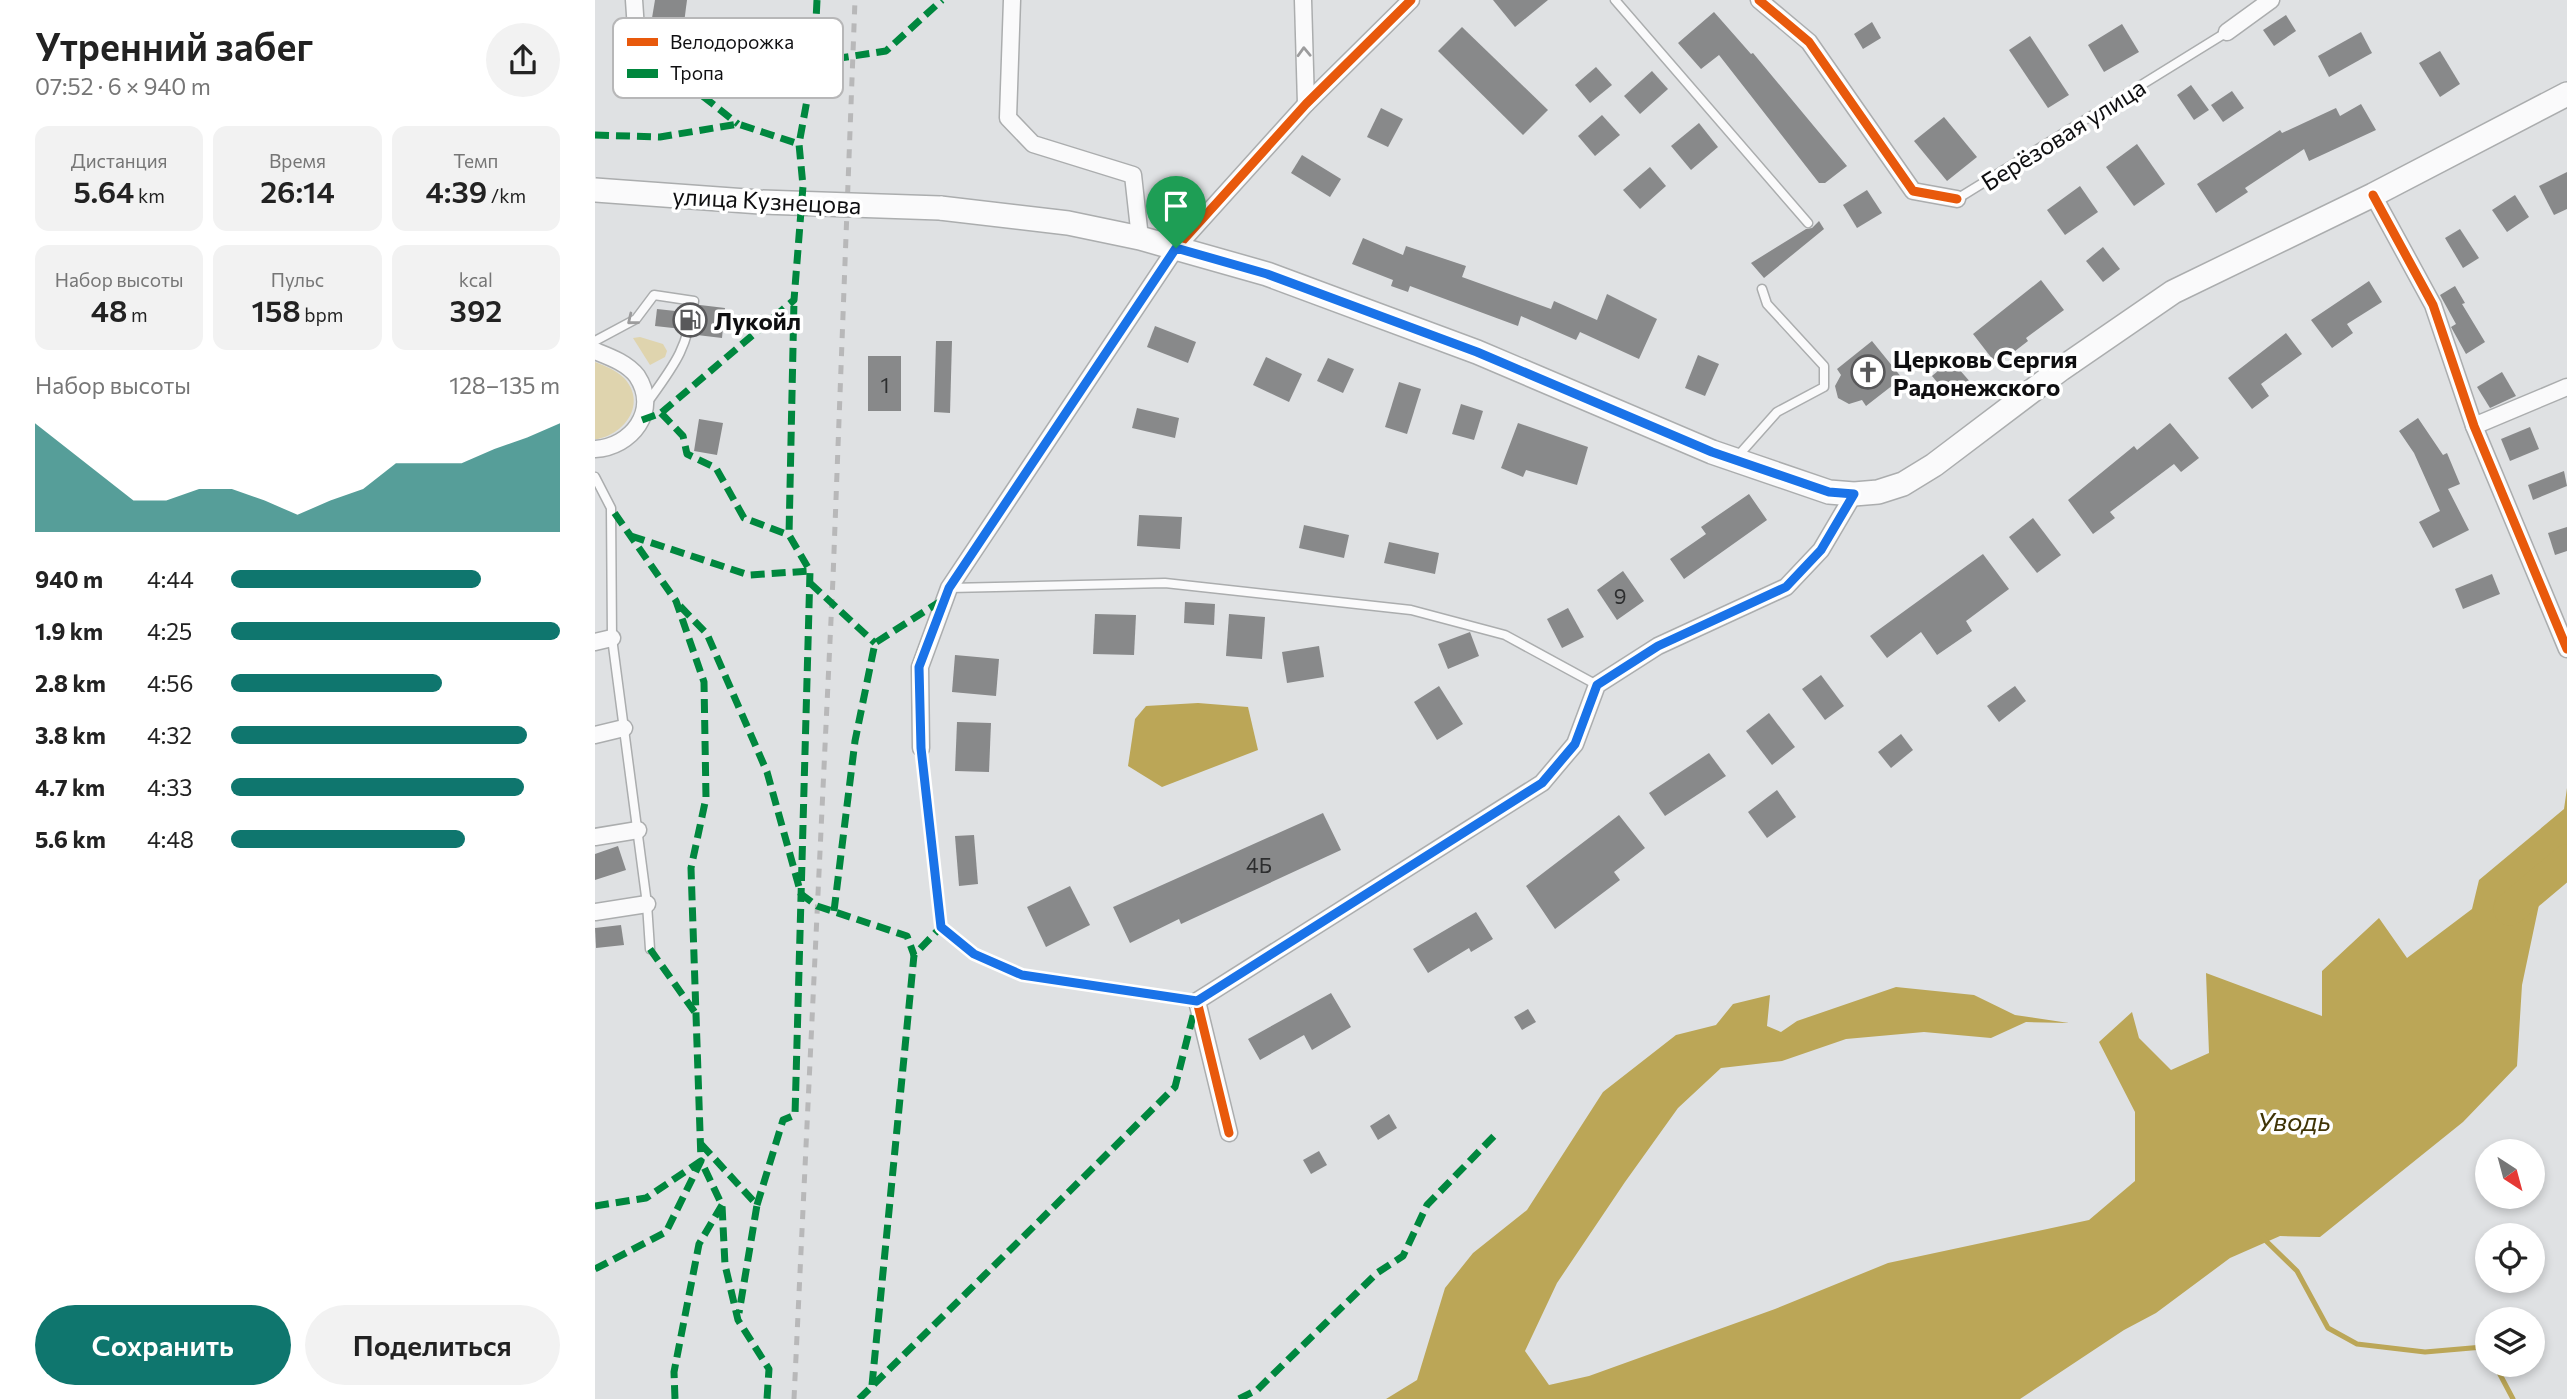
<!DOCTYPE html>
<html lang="ru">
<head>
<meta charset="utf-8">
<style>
	:root { --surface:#fff; --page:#f2f2f2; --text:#222; --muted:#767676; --accent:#0f766e }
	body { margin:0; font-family:Commissioner,sans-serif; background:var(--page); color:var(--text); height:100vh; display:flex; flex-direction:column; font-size:26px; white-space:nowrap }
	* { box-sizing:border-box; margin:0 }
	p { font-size:23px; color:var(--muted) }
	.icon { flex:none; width:38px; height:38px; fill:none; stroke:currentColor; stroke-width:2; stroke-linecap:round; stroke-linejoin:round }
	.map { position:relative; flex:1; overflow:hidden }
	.sheet { display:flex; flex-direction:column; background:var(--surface); width:595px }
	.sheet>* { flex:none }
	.needle { width:46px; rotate:144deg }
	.controls { position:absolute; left:1880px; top:1139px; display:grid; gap:14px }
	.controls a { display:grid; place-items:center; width:70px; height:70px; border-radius:50%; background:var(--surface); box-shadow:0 4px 10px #0003; font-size:35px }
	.pin { position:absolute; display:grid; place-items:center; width:60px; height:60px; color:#fff; margin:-72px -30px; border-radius:50% 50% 50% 0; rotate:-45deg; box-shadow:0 0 7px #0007 }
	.pin .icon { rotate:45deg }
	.round { display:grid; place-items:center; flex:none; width:74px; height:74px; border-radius:37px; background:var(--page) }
	.summary { display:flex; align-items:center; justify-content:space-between; height:119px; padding:0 35px }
	h1 { font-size:38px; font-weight:600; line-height:52px }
	.metrics { display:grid; grid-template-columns:repeat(3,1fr); gap:10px; height:119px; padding:7px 35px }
	.metrics div { display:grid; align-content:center; border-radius:14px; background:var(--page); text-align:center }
	.metrics b { font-size:30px; font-weight:600 }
	.metrics small { font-size:19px; font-weight:400 }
	.metrics p { font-size:19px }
	.chart { height:196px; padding:14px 35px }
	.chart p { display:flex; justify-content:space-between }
	.chart svg { width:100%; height:126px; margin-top:7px; fill:var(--accent); opacity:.7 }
	.primary-button { display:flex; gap:14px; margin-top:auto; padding:14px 35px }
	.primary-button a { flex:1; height:80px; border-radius:42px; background:var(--accent); color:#fff; font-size:28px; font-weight:600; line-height:80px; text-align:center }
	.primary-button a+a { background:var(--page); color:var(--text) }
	ul { padding:0 35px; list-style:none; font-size:23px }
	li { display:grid; grid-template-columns:112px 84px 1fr; align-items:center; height:52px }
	li i { height:18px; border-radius:9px; background:var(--accent) }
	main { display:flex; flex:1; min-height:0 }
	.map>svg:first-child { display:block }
	.green { fill:#dfd4ae }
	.water { fill:#bba657 }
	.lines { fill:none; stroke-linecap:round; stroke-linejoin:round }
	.stream { stroke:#bba657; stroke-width:5 }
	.river { stroke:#bba657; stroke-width:33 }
	.building { fill:#88898a }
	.lane-casing { stroke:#abadae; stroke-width:11 }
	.street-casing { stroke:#abadae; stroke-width:19 }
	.secondary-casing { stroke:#abadae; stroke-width:26 }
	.lane { stroke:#fafafb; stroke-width:8 }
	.street { stroke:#fafafb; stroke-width:16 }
	.secondary { stroke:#fafafb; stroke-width:23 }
	.rail { stroke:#b8b8b9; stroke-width:5; stroke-dasharray:9 9; stroke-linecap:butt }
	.secondary-bridge-casing { stroke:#abadae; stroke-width:26; stroke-linecap:butt }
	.secondary-bridge { stroke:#fafafb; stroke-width:23 }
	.quiet { stroke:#00873e; stroke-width:7; stroke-dasharray:14 7; stroke-linecap:butt }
	.cycleway-casing { stroke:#fff; stroke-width:13 }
	.cycleway { stroke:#e8590c; stroke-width:9 }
	.oneway { stroke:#9c9c9d }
	.route-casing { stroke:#fff; stroke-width:14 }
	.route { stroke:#1a73e8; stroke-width:9 }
	.labels { text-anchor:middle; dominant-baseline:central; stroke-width:7; stroke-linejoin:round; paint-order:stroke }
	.number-label { font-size:21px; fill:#2d2e2f }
	.street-label { font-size:24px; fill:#0f0f11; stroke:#fff }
	.poi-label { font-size:24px; font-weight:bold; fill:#0f0f11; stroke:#fff; text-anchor:start }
	.water-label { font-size:26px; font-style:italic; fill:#403406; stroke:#fff }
	.key { fill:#fff; stroke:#b7b7b8; stroke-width:2 }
	.key-label { font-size:19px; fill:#0f0f11 }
</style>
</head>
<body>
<main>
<section class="sheet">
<div class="summary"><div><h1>Утренний забег</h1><p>07:52 · 6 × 940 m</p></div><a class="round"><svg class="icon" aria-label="share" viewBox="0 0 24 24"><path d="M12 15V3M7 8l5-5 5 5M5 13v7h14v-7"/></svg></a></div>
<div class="metrics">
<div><p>Дистанция</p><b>5.64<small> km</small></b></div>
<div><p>Время</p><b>26:14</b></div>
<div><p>Темп</p><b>4:39<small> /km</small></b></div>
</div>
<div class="metrics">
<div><p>Набор высоты</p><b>48<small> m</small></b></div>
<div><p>Пульс</p><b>158<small> bpm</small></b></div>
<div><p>kcal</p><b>392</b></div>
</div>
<div class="chart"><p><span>Набор высоты</span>128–135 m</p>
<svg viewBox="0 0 160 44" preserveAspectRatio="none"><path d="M0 44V6L10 15L20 24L30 33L40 33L50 29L60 29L70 33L80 38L90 33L100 29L110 20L120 20L130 20L140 15L150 11L160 6V44z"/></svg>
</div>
<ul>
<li><b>940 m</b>4:44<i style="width:76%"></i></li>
<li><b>1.9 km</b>4:25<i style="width:100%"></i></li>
<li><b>2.8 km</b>4:56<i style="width:64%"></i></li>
<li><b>3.8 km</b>4:32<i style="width:90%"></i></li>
<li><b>4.7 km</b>4:33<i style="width:89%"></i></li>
<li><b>5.6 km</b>4:48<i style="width:71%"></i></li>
</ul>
<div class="primary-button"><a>Сохранить</a><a>Поделиться</a></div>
</section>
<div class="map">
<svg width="1972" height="1399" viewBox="0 0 1972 1399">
	<rect width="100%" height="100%" fill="#dfe1e3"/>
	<g class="green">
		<polygon points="45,337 68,344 72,351 70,357 55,365 38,338"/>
		<path d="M0,362C10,366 21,370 29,378C52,403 31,433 3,439H0Z"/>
	</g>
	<g class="water">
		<polygon points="603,703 653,707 663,750 567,787 533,766 540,719 551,706"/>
		<polygon points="1972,788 1972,856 1949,881 1927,985 1922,1066 1868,1122 1725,1237 1685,1236 1635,1258 1561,1313 1529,1330 1425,1399 791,1399 822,1380 850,1288 878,1253 932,1210 1008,1092 1081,1035 1121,1025 1138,1004 1175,995 1172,1026 1186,1032 1202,1021 1301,987 1379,995 1420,1015 1474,1023 1431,1022 1396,1038 1329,1032 1251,1039 1187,1061 1126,1068 1083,1108 1030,1182 962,1283 930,1351 954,1385 994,1376 1180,1309 1293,1263 1494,1220 1540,1181 1540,1112 1504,1042 1537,1012 1544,1038 1576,1070 1614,1053 1611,973 1727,1016 1727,971 1784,918 1812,958 1877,909 1884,880 1969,809"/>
	</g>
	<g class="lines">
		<g class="stream">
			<polyline points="1667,1237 1702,1271 1733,1328 1762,1344 1830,1352 1888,1347 1892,1352"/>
			<polyline points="1900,1365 1918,1399"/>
		</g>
		<polyline class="river" points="1915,909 1972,861"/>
	</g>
	<g class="building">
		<polygon points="60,0 92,0 89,23 57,18"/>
		<polygon points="898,0 953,0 920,27"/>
		<polygon points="1119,12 1156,54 1158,53 1252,166 1230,183 1224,183 1124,55 1106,69 1083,43"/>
		<polygon points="1691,15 1701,31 1679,46 1668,30"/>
		<polygon points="1277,22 1286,38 1268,49 1259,34"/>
		<polygon points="1527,24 1544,52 1509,72 1493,45"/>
		<polygon points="867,27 953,110 928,135 843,51"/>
		<polygon points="1766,32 1777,53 1734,77 1723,56"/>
		<polygon points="1435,36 1474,95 1453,108 1414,50"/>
		<polygon points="1845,51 1865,84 1845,97 1824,63"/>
		<polygon points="1001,67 1017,85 995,103 980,85"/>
		<polygon points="1057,71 1073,89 1045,114 1029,96"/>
		<polygon points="1596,85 1614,110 1599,120 1582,95"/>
		<polygon points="1637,91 1649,108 1628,122 1616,105"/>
		<polygon points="1766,104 1781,130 1714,161 1709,149 1650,188 1653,192 1621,213 1602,184 1685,130 1687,133 1741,108 1745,116"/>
		<polygon points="786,108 808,119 793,147 772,137"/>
		<polygon points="1007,115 1025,135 1000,156 983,136"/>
		<polygon points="1349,117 1382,157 1352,181 1319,141"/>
		<polygon points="1104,123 1123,147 1096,170 1076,146"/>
		<polygon points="1542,144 1570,184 1539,206 1511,167"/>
		<polygon points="707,155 746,179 735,197 696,173"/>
		<polygon points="1055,167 1071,186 1045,209 1028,190"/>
		<polygon points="1972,172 1972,209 1959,215 1944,186"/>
		<polygon points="1485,186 1503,212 1470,235 1452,210"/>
		<polygon points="1272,190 1287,213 1262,228 1248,205"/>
		<polygon points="1920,195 1934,217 1912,232 1897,210"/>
		<polygon points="1224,221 1229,229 1169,278 1156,263 1211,229 1217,228"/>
		<polygon points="1865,229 1884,258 1868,268 1850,238"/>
		<polygon points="768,238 808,255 811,246 871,266 867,277 956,309 959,301 1002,320 1012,294 1062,319 1044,359 985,332 981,340 926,316 923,326 815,286 813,292 796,286 798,280 757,264"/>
		<polygon points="1508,247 1525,269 1508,282 1491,261"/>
		<polygon points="1446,280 1469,310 1431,338 1433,341 1402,365 1378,334"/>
		<polygon points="1774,281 1787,302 1752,324 1758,333 1737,348 1716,320"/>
		<polygon points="1860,286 1870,303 1867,304 1890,342 1871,354 1856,327 1861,324 1845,295"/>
		<polygon points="105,305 130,308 127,338 102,335 103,331 100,330"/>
		<polygon points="62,309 90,312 87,329 60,326"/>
		<polygon points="560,326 601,342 593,363 552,347"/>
		<polygon points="1691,333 1707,354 1666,384 1674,396 1657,409 1633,378"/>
		<polygon points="341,341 357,341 355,413 339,412"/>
		<polygon points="1277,341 1307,378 1271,406 1267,400 1254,404 1243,398 1240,386 1246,375 1242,369"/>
		<polygon points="1103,355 1124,364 1110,396 1090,388"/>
		<rect x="273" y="356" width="33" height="55"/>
		<polygon points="671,357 707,374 694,402 658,385"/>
		<polygon points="733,358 759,369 748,393 722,381"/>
		<polygon points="1356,360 1377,384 1357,400 1337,376"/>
		<polygon points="1907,372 1921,396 1895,408 1882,387"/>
		<polygon points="804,382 826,389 812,434 790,427"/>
		<polygon points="866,404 888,411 879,440 857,434"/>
		<polygon points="542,408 584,418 580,438 537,428"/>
		<polygon points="1823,418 1848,455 1852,453 1865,484 1853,489 1874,530 1838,548 1824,522 1845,511 1819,453 1804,431"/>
		<polygon points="104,419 128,423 122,455 99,451"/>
		<polygon points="923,423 993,447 982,485 931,470 928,477 906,468"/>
		<polygon points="1575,423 1604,458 1586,472 1579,464 1515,512 1520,518 1498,534 1473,500 1539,446 1542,450"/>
		<polygon points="1935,427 1944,449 1915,461 1906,439"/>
		<polygon points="1969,471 1972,486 1938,500 1933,485"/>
		<polygon points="1154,494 1172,520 1089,579 1075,559 1111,534 1106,527"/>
		<polygon points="544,515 587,517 585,549 542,546"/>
		<polygon points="1438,518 1466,555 1442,573 1414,537"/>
		<polygon points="709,525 754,535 749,558 704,548"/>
		<polygon points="1972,527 1972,551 1960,555 1953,533"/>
		<polygon points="794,542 844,553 840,574 789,563"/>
		<polygon points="1388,554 1414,589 1371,621 1377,631 1342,655 1326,632 1292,658 1275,636"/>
		<polygon points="1028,571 1049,601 1022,620 1002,590"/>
		<polygon points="1897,574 1905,594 1868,609 1860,589"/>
		<polygon points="590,602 620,604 619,625 589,623"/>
		<polygon points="973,608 989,637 967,648 952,619"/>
		<polygon points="500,614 541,615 539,655 498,654"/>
		<polygon points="634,614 670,617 667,659 631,656"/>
		<polygon points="875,632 884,656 853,669 843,644"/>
		<polygon points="724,646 729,677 692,683 687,652"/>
		<polygon points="360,655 404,659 401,696 357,692"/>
		<polygon points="1226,675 1249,706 1230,720 1207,689"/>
		<polygon points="844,686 868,724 842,740 819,702"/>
		<polygon points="1420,686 1431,701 1404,722 1392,706"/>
		<polygon points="1174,713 1200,747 1177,765 1151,731"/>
		<polygon points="362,722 396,723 394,772 360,771"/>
		<polygon points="1306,734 1318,750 1296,768 1283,752"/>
		<polygon points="1114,753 1131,776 1070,816 1054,793"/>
		<polygon points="1182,790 1201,817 1172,838 1153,812"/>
		<polygon points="728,813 746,850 586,924 584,919 535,943 518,907"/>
		<polygon points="1024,815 1050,848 1019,872 1025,880 960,929 931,886"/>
		<polygon points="379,835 383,884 364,886 360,836"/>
		<polygon points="23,846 31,870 0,880 0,854"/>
		<polygon points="475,886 495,925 451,947 432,907"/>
		<polygon points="881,912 898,939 876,952 874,948 833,973 818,949"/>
		<polygon points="26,925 29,945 1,948 0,928"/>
		<polygon points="736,993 756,1027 717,1050 709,1035 665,1060 653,1039"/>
		<polygon points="933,1009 941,1022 927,1030 919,1017"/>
		<polygon points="794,1114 802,1128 783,1140 775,1126"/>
		<polygon points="724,1151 732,1165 716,1174 708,1160"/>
	</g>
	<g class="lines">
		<defs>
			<g id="lane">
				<polyline points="1020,0 1213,223"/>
				<polyline points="1362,199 1632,32"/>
				<path d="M0,341L41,319L59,295L99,301C92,350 80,364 52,403"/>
				<polyline points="1142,457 1182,412 1229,387 1229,366 1172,304 1167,289"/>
				<polyline points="0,477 16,508 17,638 52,904 55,949"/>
				<polyline points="354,588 570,583 816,610 910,635 1002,685"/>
				<polyline points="326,748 346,927 379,955 427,975 602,1001"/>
			</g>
			<g id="street">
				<polyline points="39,0 42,44"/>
				<polyline points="417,0 413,118 438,144 538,175 545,238"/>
				<polyline points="708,0 711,104"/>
				<polyline points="1164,0 1214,42 1318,191 1362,199"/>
				<polyline points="1632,32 1676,0"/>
				<polyline points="1778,195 1838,305 1879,426 1972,649"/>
				<path d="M0,351C15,357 32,363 42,376C65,411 36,447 0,449"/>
				<polyline points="1879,426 1972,387"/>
				<polyline points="0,642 17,638"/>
				<polyline points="0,735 29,728"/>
				<polyline points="326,748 325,667 354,588 581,248 711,104 816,0"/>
				<polyline points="0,837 43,830"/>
				<polyline points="0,912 52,904"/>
				<polyline points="634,1133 602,1001 947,783 980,744 1002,685 1063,646 1191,587 1226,550 1259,494"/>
			</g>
			<polyline id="secondary" points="345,208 473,223 545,238 672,274 882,352 1117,452 1234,492 1259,494 1283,492 1308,484 1339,465 1466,369 1578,292 1778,195 1972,94"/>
		</defs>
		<use href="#lane" class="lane-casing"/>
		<use href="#street" class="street-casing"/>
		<use href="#secondary" class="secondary-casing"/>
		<use href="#lane" class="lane"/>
		<use href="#street" class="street"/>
		<use href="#secondary" class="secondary"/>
		<polyline class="rail" points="199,1399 238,578 260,0"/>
		<defs>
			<polyline id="secondary-bridge" points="0,190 165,202 345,208"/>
		</defs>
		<use href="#secondary-bridge" class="secondary-bridge-casing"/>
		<use href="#secondary-bridge" class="secondary-bridge"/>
		<g class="quiet">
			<polyline points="42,44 143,124"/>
			<polyline points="219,62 291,51 347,0"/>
			<polyline points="0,135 65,137 143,124 204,144"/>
			<polyline points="66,413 88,436 92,454 121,468 149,518 194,535"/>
			<polyline points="47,420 66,413 199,300 208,186 204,144 219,62 222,0"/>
			<polyline points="36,536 154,575 215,571"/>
			<polyline points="215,583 280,643"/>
			<polyline points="85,606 112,634 172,772 206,894 222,906 312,936 319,955"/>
			<polyline points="239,911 260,741 280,643 349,599"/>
			<polyline points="55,949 101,1014"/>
			<polyline points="106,1144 162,1205 144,1313"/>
			<polyline points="162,1205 188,1120 200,1115 215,571 194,535 199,300"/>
			<polyline points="0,1206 51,1198 106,1161 127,1205 130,1265 143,1320 174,1369 172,1399"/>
			<polyline points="0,1269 71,1232 106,1161 96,868 111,798 109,682 81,601 16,508"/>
			<polyline points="277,1385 319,955 346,927"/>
			<polyline points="80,1399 79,1372 104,1244 127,1205"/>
			<polyline points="264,1399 580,1087 600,1008"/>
			<polyline points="644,1399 662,1390 782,1273 808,1256 832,1205 900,1135"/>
		</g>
		<defs>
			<g id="cycleway">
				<polyline points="1164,0 1214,42 1318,191 1362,199"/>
				<polyline points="1778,195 1838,305 1879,426 1972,649"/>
				<polyline points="326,748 325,667 354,588 581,248 711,104 816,0"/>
				<polyline points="634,1133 602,1001 947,783 980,744 1002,685 1063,646 1191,587 1226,550 1259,494"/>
			</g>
		</defs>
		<use href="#cycleway" class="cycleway-casing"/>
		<use href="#cycleway" class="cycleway"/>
	</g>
	<defs><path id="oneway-chevron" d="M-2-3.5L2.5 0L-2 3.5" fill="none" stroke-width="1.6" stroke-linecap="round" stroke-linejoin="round" transform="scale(1.75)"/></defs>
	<g class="oneway">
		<use href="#oneway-chevron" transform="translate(709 52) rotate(-92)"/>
		<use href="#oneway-chevron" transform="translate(37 320) rotate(141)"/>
	</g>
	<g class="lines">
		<defs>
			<polygon id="route" points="581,248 672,274 882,352 1117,452 1234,492 1259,494 1226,550 1191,587 1063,646 1002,685 980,744 947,783 602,1001 427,975 379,954 346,927 326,748 324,667 354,588"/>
		</defs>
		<use href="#route" class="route-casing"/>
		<use href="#route" class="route"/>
	</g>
	<defs>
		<symbol id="fuel-ring" viewBox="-11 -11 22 22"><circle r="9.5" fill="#fff" stroke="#58585a" stroke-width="1.5"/><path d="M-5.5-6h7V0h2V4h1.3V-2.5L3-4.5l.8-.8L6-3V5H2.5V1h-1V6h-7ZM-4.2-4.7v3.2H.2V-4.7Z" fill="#58585a"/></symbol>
		<symbol id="church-ring" viewBox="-11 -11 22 22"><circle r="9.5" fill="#fff" stroke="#58585a" stroke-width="1.5"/><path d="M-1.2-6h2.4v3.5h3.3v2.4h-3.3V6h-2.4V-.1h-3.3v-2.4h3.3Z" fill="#58585a"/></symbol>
	</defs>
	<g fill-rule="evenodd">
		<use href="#fuel-ring" x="76" y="301" width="38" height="38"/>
		<use href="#church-ring" x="1254" y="353" width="38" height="38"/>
	</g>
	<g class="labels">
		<g class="number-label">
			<text x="290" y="384">1</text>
			<text x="1025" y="595">9</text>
			<text x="664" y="864">4Б</text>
		</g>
		<g class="street-label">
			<text transform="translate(1468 134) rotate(-32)">Берёзовая улица</text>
			<text transform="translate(172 200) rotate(3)">улица Кузнецова</text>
		</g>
		<g class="poi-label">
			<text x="119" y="320">Лукойл</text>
			<text x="1298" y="358">Церковь Сергия<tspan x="1298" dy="28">Радонежского</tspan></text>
		</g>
		<g class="water-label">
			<text x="1699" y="1120">Уводь</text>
		</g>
	</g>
	<rect x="18" y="18" width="230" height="80" rx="10" class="key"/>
	<rect x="32" y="38" width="31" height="8" fill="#e8590c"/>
	<rect x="32" y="69" width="31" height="9" fill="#00873e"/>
	<g class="key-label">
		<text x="75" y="49">Велодорожка</text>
		<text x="75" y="80">Тропа</text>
	</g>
</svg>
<div class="controls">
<a><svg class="needle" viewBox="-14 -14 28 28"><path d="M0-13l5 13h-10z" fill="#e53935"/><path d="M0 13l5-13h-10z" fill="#767676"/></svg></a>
<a><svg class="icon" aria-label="locate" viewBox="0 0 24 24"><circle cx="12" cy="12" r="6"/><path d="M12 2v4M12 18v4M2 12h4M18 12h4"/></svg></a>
<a><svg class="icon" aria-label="layers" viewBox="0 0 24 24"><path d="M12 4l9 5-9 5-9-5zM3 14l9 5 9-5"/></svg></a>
</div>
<div class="pin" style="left:581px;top:248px;background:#1e9e55"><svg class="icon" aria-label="arrive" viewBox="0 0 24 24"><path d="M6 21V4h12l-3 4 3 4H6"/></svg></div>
</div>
</main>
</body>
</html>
